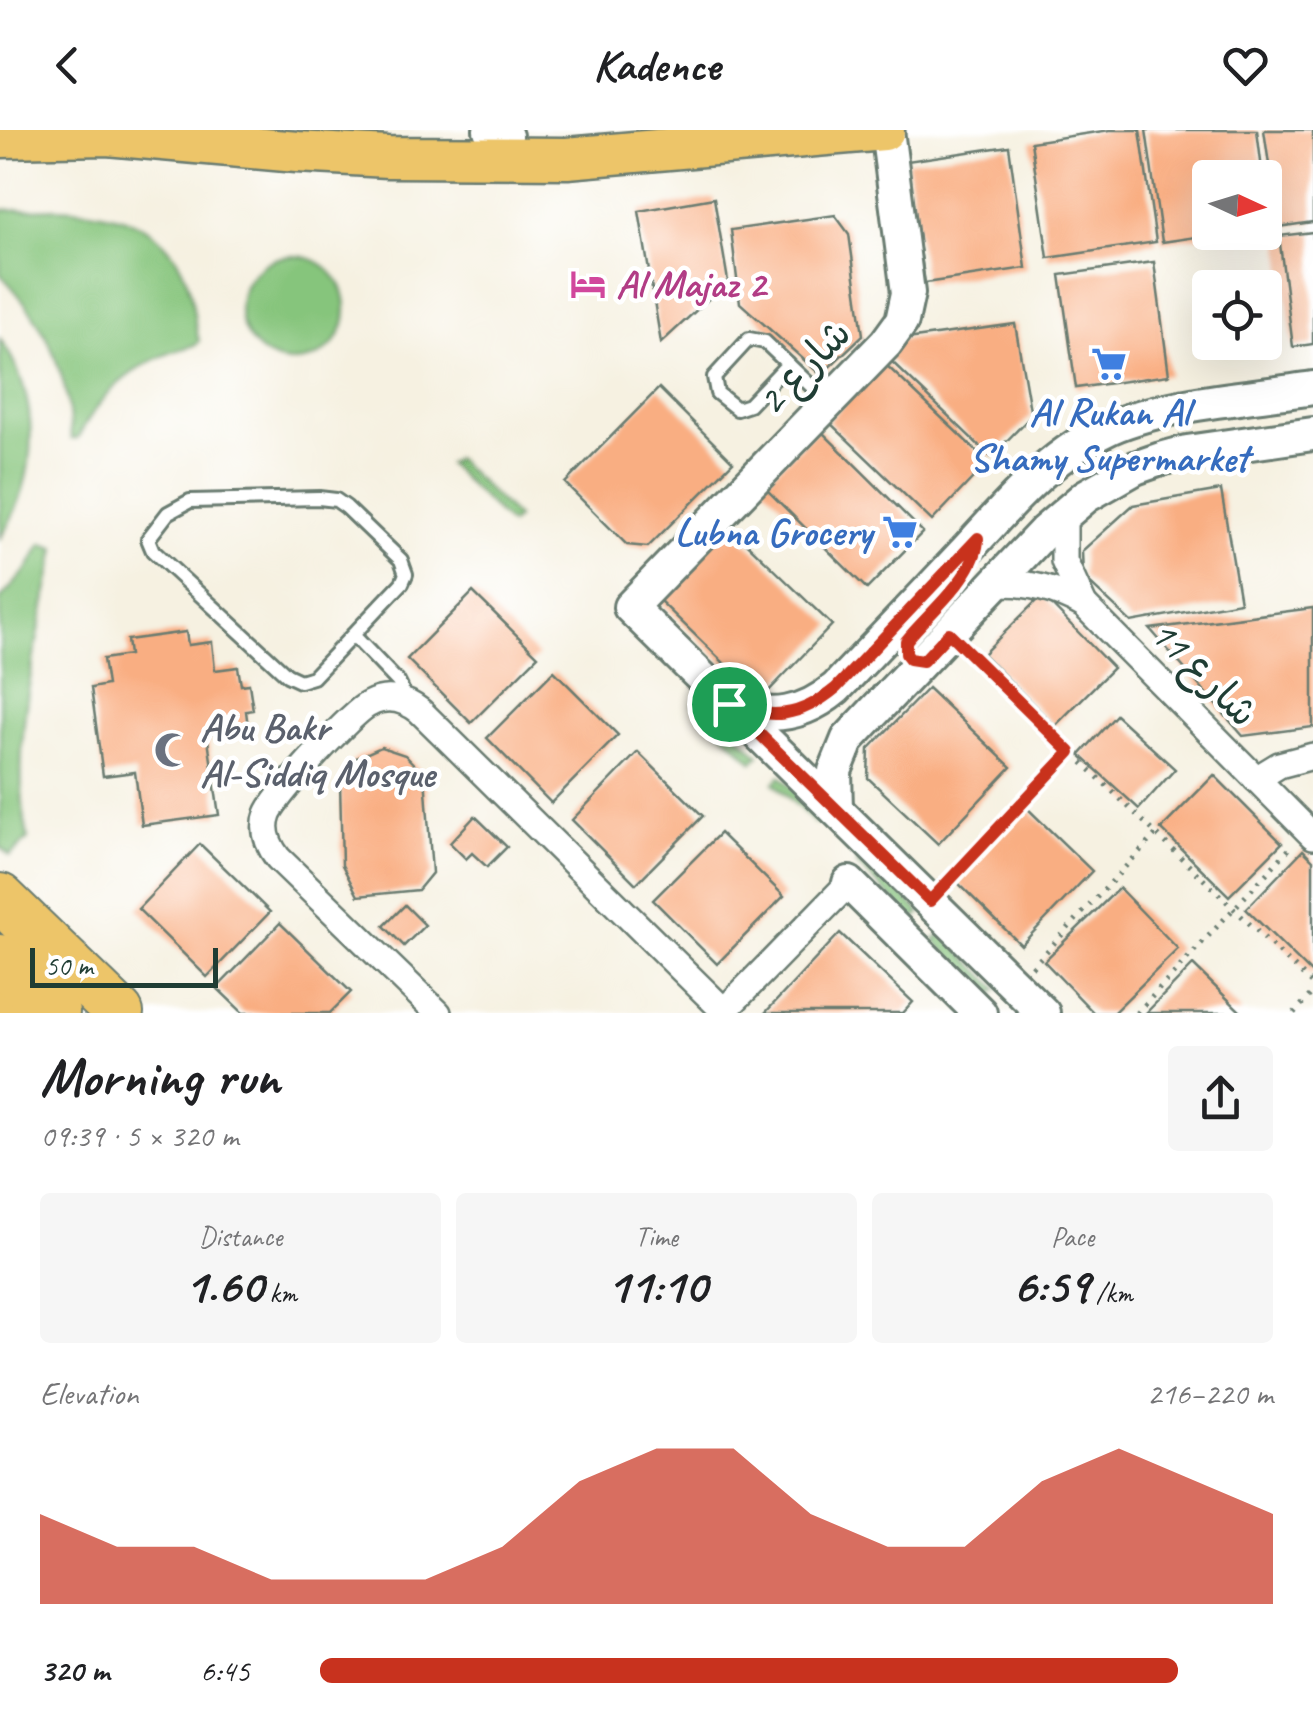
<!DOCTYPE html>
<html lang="en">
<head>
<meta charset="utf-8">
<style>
	:root { --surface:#fff; --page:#f6f6f6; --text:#202124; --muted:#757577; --accent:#c8321e }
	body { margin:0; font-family:Caveat,"Playpen Sans Arabic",sans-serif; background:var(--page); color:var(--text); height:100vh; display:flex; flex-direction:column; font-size:38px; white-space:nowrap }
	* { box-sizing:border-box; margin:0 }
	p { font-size:32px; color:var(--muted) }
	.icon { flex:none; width:55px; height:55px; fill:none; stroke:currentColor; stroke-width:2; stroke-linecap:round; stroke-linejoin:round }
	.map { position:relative; height:883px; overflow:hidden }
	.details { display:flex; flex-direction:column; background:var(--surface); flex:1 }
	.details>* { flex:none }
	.needle { width:65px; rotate:94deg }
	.fabs { position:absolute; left:1192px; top:30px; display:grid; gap:20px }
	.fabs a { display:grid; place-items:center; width:90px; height:90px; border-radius:10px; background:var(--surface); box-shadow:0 10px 40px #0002; font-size:50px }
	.scale { position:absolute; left:30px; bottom:25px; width:188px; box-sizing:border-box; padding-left:10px; border:5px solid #1f3d34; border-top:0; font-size:28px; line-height:35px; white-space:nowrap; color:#1f3d34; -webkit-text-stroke:8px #fff; paint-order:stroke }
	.pin { position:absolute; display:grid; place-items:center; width:85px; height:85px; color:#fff; margin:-42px; border:5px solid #fff; border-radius:50%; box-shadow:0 2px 10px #0007 }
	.round { display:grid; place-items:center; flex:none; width:105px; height:105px; border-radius:10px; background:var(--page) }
	.overview { display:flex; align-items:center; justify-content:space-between; height:170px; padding:0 40px }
	h1 { font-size:55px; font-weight:600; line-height:75px }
	.figures { display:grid; grid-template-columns:repeat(3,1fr); gap:15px; height:170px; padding:10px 40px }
	.figures div { display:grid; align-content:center; border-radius:10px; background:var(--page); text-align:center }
	.figures b { font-size:50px; font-weight:600 }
	.figures small { font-size:28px; font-weight:400 }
	.figures p { font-size:28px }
	.chart { height:280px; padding:20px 40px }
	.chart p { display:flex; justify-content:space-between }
	.chart svg { width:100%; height:180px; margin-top:10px; fill:var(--accent); opacity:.7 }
	ul { padding:0 40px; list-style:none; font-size:32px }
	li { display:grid; grid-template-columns:160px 120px 1fr; align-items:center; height:75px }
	li i { height:25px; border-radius:12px; background:var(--accent) }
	header { display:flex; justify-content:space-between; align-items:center; height:130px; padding:0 40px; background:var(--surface); font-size:45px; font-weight:600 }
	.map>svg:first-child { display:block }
	.green { fill:#86c57c; stroke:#528158; stroke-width:2.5 }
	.building { fill:#f9ae82 }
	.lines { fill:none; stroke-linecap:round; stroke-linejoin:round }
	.service-casing { stroke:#6a7c71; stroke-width:18 }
	.minor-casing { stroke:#6a7c71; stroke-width:30 }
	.tertiary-casing { stroke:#6a7c71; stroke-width:38 }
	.primary-casing { stroke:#6a7c71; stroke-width:45 }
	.motorway-casing { stroke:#6a7c71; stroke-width:52 }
	.path { stroke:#6a7c71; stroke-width:5; stroke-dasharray:2.5 8; stroke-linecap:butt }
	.service { stroke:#fff; stroke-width:12 }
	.minor { stroke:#fff; stroke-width:25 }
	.tertiary { stroke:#fff; stroke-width:32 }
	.primary { stroke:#edc569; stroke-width:40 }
	.motorway { stroke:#edc569; stroke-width:48 }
	.route-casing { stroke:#fff; stroke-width:20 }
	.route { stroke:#c8321e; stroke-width:12 }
	.labels { text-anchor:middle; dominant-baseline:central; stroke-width:9; stroke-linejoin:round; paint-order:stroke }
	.hotel-label { font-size:40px; font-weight:bold; fill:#b23c85; stroke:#fff; text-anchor:start }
	.street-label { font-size:40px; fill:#1f3d34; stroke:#fff }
	.shop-label { font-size:40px; font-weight:bold; fill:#366cbe; stroke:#fff }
	.worship-label { font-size:40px; font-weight:bold; fill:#5b616d; stroke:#fff; text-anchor:start }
</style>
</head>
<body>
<header><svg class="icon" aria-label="back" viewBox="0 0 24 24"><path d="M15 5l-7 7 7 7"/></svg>Kadence<svg class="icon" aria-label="heart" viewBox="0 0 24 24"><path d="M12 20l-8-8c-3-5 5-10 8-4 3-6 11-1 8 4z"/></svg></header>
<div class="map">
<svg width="1313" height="883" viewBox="0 0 1313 883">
	<rect width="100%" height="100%" fill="#fff"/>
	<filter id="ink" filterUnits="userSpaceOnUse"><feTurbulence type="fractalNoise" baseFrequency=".01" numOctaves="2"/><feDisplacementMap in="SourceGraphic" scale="20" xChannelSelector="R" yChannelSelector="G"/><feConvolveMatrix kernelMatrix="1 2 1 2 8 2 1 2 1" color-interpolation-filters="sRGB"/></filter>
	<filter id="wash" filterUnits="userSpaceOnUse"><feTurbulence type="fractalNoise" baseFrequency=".0048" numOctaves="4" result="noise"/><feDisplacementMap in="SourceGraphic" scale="40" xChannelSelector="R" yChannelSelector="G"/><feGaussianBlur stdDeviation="2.25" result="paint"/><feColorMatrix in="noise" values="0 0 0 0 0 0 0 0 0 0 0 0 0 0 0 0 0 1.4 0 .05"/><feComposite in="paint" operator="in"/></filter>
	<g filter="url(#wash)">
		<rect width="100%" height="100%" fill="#f6f1e1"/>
		<g class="green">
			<path d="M57,78C112,81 164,90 186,148C194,168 193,190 199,211L196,215C141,228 103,258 77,309H71C69,243 46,191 0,144V80Z"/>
			<circle cx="293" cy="179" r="53"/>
			<path d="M0,209C42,268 40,348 0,408Z"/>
			<polygon points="455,328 517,388 510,395 448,334"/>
			<path d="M42,414L56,418C38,514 8,611 28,709L10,726L0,716V470L28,438Z"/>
			<polygon points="700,567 759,625 753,632 693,574"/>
			<polygon points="780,646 822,687 815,693 774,653"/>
			<polygon points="863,726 921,783 913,789 856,733"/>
			<polygon points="942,803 998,859 990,865 934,811"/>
		</g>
		<g id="blocks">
			<g class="building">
				<polygon points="1110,0 1140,0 1156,112 1048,128 1031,12"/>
				<polygon points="1146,0 1257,0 1263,48 1210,48 1210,105 1162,112"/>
				<polygon points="1264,0 1313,0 1313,92 1278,97"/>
				<polygon points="1009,16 1026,138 925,153 907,31"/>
				<polygon points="714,68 728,151 661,213 639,81"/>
				<polygon points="835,85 849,104 863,205 821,245 740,173 731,100"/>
				<polygon points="1313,102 1313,214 1293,217 1279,106"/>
				<polygon points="1154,132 1169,245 1076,258 1060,145"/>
				<polygon points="1015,194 1031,286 991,327 888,228 900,210"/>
				<polygon points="883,232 988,332 932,391 828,291"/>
				<polygon points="659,258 733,332 648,417 627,415 565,353"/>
				<polygon points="818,298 923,402 867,459 762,355"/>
				<polygon points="1221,360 1240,472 1131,492 1083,447 1082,421 1133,375"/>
				<polygon points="728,395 832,495 761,569 658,469"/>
				<polygon points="473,462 538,526 471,593 407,529"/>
				<polygon points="1042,465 1113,538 1055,596 983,524"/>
				<polygon points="1313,478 1313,597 1243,606 1150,499"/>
				<polygon points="186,502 188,515 212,512 215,540 238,537 241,555 249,554 253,580 246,581 248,597 207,603 219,685 142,695 135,642 103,646 91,558 107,555 103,529 129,525 127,510"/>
				<polygon points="554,541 618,605 551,673 487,608"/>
				<polygon points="928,558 1011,637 938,714 868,648 869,619"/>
				<polygon points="1116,585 1175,639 1139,679 1080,625"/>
				<polygon points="381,617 405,625 425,646 432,743 418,760 358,766 342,735 340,653 354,629"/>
				<polygon points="638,622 703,686 636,754 572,690"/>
				<polygon points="1214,645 1282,713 1229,766 1161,699"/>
				<polygon points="1025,676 1092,741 1021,815 954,749"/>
				<polygon points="475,686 507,717 487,737 472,723 466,729 450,713"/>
				<polygon points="720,703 784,766 717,834 653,770"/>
				<polygon points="200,714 270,782 207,847 138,779"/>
				<polygon points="1303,720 1313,730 1313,845 1246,779"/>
				<polygon points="1119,758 1178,819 1113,883 1094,883 1044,831"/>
				<polygon points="405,775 425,795 404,816 384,796"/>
				<polygon points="280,793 351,862 330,883 243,883 217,858"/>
				<polygon points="840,803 913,872 903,883 765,883"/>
				<polygon points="1193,835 1242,883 1146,883"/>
			</g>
		</g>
	</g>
	<g filter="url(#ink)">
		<use href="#blocks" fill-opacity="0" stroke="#6a7c71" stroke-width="2.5"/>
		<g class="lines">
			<defs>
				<g id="service">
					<polygon points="749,209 765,212 788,234 749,275 737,279 717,263 714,247"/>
					<polyline points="788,234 827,271"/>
					<polygon points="319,368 336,370 346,377 401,430 406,444 402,453 313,547 300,551 287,545 153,421 148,409 168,383 190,371"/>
					<polyline points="353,505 398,552 402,560 400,570"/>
				</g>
				<g id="minor">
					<polyline points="1064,383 1064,431 1084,475 1313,706"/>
					<path d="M995,453C1028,452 1055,459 1084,475"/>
					<polyline points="1256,649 1279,635 1313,626"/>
					<path d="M438,883L278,728C268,715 262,700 268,684C274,667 352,582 369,574C387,564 405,569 420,581L724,881"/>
					<polyline points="722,883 849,753"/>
				</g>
				<g id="tertiary">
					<polyline points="490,0 506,6"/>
					<polyline points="887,0 908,163 902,191 886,213 630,477 1043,883"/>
					<path d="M732,575C771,591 804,585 836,558C878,514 920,470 962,425C1007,377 1049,324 1111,297C1170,272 1249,268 1313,258"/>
					<polyline points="836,679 835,641 848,609 1044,402 1086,366 1135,338 1161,329 1187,322 1313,304"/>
					<polyline points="849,753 980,883"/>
				</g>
				<g id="primary">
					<polyline points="0,7 107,5 297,22 388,27 567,28 884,0"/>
					<polyline points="0,864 20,883"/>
				</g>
				<g id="motorway">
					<polyline points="0,768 119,883"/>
					<polyline points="0,829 55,883"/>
				</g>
			</defs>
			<use href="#service" class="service-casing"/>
			<use href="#minor" class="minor-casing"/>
			<use href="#tertiary" class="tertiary-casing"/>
			<use href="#primary" class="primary-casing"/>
			<use href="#motorway" class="motorway-casing"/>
			<g class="path">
				<polyline points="969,523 1313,855"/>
				<polyline points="949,750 1070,622"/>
				<polyline points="1032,837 1156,704"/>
				<polyline points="1137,883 1291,717"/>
				<polyline points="1294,883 1313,862"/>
			</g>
			<use href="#service" class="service"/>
			<use href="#minor" class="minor"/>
			<use href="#tertiary" class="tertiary"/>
			<use href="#primary" class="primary"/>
			<use href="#motorway" class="motorway"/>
		</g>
	</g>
	<g class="lines" filter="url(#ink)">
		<defs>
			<path id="route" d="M978,408C978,445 928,483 906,511V524L910,529L923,531L949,503L1070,622L930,771L729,574C771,591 801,587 836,558Z"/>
		</defs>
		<use href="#route" class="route-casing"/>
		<use href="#route" class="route"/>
	</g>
	<defs>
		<symbol id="hotel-bare" viewBox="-9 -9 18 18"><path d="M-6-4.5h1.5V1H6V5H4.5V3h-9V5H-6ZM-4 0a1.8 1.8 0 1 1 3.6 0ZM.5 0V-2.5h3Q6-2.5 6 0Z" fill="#d1479c" stroke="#fff" stroke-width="2.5" paint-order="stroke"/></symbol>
		<symbol id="supermarket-bare" viewBox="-9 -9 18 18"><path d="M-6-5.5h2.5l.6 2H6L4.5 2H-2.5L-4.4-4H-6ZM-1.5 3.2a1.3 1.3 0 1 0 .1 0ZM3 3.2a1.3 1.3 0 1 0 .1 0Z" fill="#3f7fe0" stroke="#fff" stroke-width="2.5" paint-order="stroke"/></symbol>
		<symbol id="mosque-bare" viewBox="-9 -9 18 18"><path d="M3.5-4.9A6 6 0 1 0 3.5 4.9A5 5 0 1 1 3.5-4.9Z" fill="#6b7280" stroke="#fff" stroke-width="2.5" paint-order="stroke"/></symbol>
	</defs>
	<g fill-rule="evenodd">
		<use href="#hotel-bare" x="563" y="129" width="50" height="50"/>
		<use href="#supermarket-bare" x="1084" y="209" width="50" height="50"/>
		<use href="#supermarket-bare" x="875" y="377" width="50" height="50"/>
		<use href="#mosque-bare" x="147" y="595" width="50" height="50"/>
	</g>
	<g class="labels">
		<g class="hotel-label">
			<text x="616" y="154">Al Majaz 2</text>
		</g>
		<g class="street-label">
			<text transform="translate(804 237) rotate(-46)">شارع 2</text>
			<text transform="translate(1204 543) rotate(45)">شارع 11</text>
		</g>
		<g class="shop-label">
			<text x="1109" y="282">Al Rukan Al<tspan x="1109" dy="46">Shamy Supermarket</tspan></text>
			<text x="872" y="402" text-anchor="end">Lubna Grocery</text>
		</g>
		<g class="worship-label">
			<text x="200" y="597">Abu Bakr<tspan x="200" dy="46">Al-Siddiq Mosque</tspan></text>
		</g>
	</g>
</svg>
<div class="fabs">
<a><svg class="needle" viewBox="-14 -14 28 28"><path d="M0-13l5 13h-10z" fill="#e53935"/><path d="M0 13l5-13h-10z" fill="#757577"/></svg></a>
<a><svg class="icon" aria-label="locate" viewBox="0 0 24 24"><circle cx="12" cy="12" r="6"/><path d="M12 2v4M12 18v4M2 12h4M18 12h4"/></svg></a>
</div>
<div class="scale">50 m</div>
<div class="pin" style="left:729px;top:574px;background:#1e9e55"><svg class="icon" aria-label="arrive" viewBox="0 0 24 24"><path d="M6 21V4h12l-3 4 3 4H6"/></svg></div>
</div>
<section class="details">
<div class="overview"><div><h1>Morning run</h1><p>09:39 · 5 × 320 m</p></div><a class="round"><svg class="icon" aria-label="share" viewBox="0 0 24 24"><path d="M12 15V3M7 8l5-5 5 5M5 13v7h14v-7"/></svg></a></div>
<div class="figures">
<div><p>Distance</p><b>1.60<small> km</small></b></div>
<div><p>Time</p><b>11:10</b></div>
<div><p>Pace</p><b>6:59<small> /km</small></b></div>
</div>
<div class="chart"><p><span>Elevation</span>216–220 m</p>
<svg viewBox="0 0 160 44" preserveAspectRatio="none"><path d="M0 44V22L10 30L20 30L30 38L40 38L50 38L60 30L70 14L80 6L90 6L100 22L110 30L120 30L130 14L140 6L150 14L160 22V44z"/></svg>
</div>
<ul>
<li><b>320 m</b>6:45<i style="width:90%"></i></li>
</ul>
</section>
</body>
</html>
